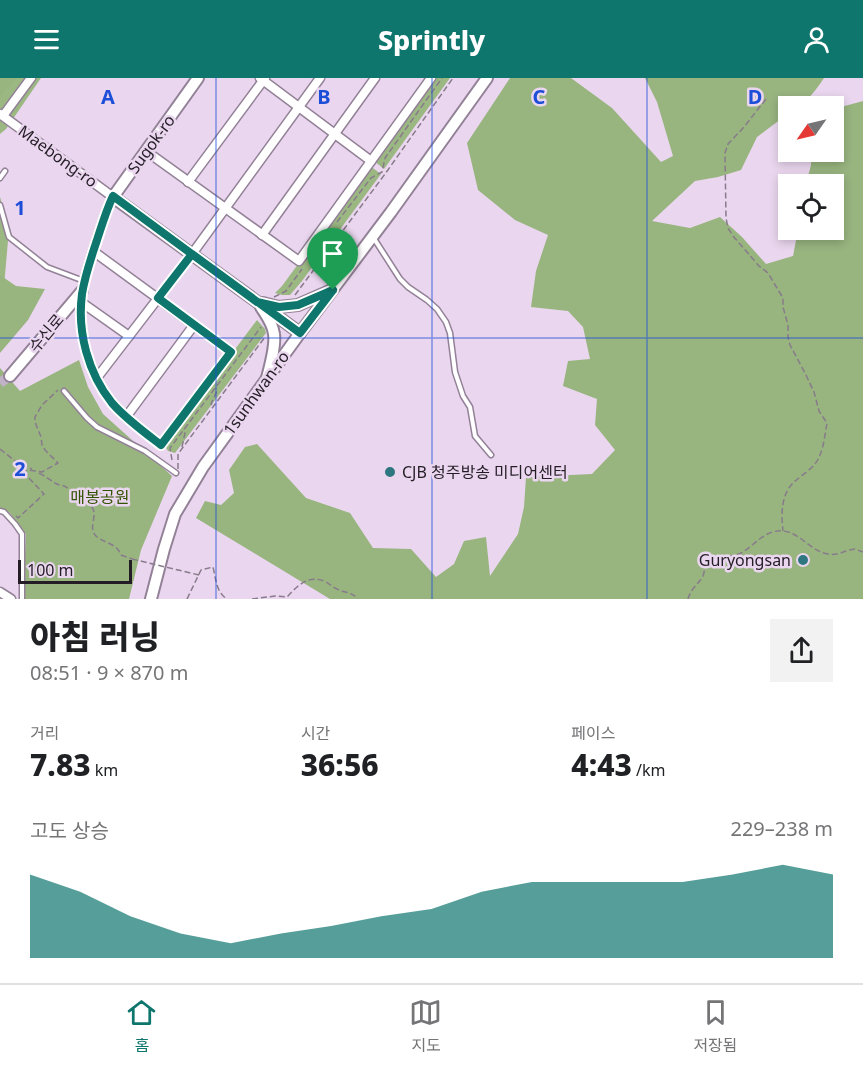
<!DOCTYPE html>
<html lang="ko">
<head>
<meta charset="utf-8">
<style>
	:root { --surface:#fff; --page:#f2f2f2; --text:#202124; --muted:#757577; --line:#e0e0e0; --accent:#0f766e }
	body { margin:0; font-family:"Noto Sans","Noto Sans KR",sans-serif; background:var(--page); color:var(--text); height:100vh; display:flex; flex-direction:column; font-size:22px; white-space:nowrap }
	* { box-sizing:border-box; margin:0 }
	p { font-size:20px; color:var(--muted) }
	.icon { flex:none; width:33px; height:33px; fill:none; stroke:currentColor; stroke-width:2; stroke-linecap:round; stroke-linejoin:round }
	.map { position:relative; height:521px; overflow:hidden }
	.sheet { display:flex; flex-direction:column; background:var(--surface); flex:1 }
	.sheet>* { flex:none }
	.needle { width:39px; rotate:236deg }
	.controls { position:absolute; left:778px; top:18px; display:grid; gap:12px }
	.controls a { display:grid; place-items:center; width:66px; height:66px; border-radius:0px; background:var(--surface); box-shadow:0 3px 9px #0003; font-size:30px }
	.scale { position:absolute; left:18px; bottom:15px; width:114px; box-sizing:border-box; padding-left:6px; border:3px solid #241d26; border-top:0; font-size:16px; line-height:21px; white-space:nowrap; color:#241d26; -webkit-text-stroke:4px #ead7ef; paint-order:stroke }
	.pin { position:absolute; display:grid; place-items:center; width:51px; height:51px; color:#fff; margin:-62px -26px; border-radius:50% 50% 50% 0; rotate:-45deg; box-shadow:0 0 6px #0007 }
	.pin .icon { rotate:45deg }
	.round { display:grid; place-items:center; flex:none; width:63px; height:63px; border-radius:0px; background:var(--page) }
	.headline { display:flex; align-items:center; justify-content:space-between; height:102px; padding:0 30px }
	h1 { font-size:33px; font-weight:800; line-height:45px }
	.figures { display:grid; grid-template-columns:repeat(3,1fr); gap:9px; height:102px; padding:6px 30px }
	.figures div { display:grid; align-content:center }
	.figures b { font-size:30px; font-weight:800 }
	.figures small { font-size:16px; font-weight:400 }
	.figures p { font-size:16px }
	.chart { height:168px; padding:12px 30px }
	.chart p { display:flex; justify-content:space-between }
	.chart svg { width:100%; height:108px; margin-top:6px; fill:var(--accent); opacity:.7 }
	header { display:flex; justify-content:space-between; align-items:center; height:78px; padding:0 30px; background:var(--accent); color:#fff; font-size:27px; font-weight:800 }
	.tabs { display:flex; justify-content:space-around; align-items:center; height:84px; border-top:2px solid var(--line); background:var(--surface); font-size:16px; color:var(--muted) }
	.tabs a { display:grid; justify-items:center; gap:3px }
	.tabs .on { color:var(--accent) }
	.map>svg:first-child { display:block }
	.green { fill:#9bb782 }
	.forest { fill:#98b47f }
	.lines { fill:none; stroke-linecap:round; stroke-linejoin:round }
	.tertiary-tunnel { stroke:#c2b2c7; stroke-width:10; stroke-dasharray:10 5; stroke-linecap:butt }
	.service-casing { stroke:#938297; stroke-width:7 }
	.minor-casing { stroke:#938297; stroke-width:11 }
	.tertiary-casing { stroke:#938297; stroke-width:14 }
	.secondary-casing { stroke:#938297; stroke-width:14 }
	.path { stroke:#887b8b; stroke-width:1.5; stroke-dasharray:6 3; stroke-linecap:butt }
	.service { stroke:#fff; stroke-width:4 }
	.minor { stroke:#fff; stroke-width:8 }
	.tertiary { stroke:#fff; stroke-width:10 }
	.secondary { stroke:#fff; stroke-width:10 }
	.path-bridge { stroke:#887b8b; stroke-width:1.5; stroke-dasharray:6 3; stroke-linecap:butt }
	.route-casing { stroke:#fff; stroke-width:12 }
	.route { stroke:#0f766e; stroke-width:8 }
	.grid { fill:none; stroke:#1d4ed8; stroke-width:1.5; stroke-opacity:0.55 }
	.poi-dot { fill:#2e7680; stroke:#ead7ef; stroke-width:2 }
	.labels { text-anchor:middle; dominant-baseline:central; stroke-width:5; stroke-linejoin:round; paint-order:stroke }
	.street-label { font-size:16px; fill:#241d26; stroke:#ead7ef }
	.poi-label { font-size:16px; fill:#241d26; stroke:#ead7ef; text-anchor:start }
	.park-label { font-size:16px; fill:#325300; stroke:#ead7ef }
	.grid-label { font-size:20px; text-anchor:middle; font-weight:bold; fill:#1d4ed8; stroke:#ead7ef; stroke-width:5; stroke-linejoin:round; paint-order:stroke }
</style>
</head>
<body>
<header><svg class="icon" aria-label="menu" viewBox="0 0 24 24"><path d="M4 6h16M4 12h16M4 18h16"/></svg>Sprintly<svg class="icon" aria-label="person" viewBox="0 0 24 24"><circle cx="12" cy="8" r="4"/><path d="M4 21q1-7 8-7t8 7"/></svg></header>
<div class="map">
<svg width="863" height="521" viewBox="0 0 863 521">
	<rect width="100%" height="100%" fill="#ead7ef"/>
	<g class="green">
		<polygon points="0,0 41,0 6,51 0,56"/>
		<polygon points="434,0 450,0 384,91 374,83"/>
		<polygon points="370,88 381,96 302,203 290,217 282,217 275,215 282,208"/>
		<polygon points="0,119 9,151 0,255"/>
		<polygon points="257,242 265,251 266,255 175,375 168,373 164,366"/>
	</g>
	<g class="forest">
		<polygon points="0,0 16,0 0,19"/>
		<path d="M510,0H571L612,30L661,84L673,78L657,24L645,0H824C815,13 806,28 789,28V35L757,59L741,92L718,99L695,103L652,143L690,150L720,139L742,159L766,186L793,178L798,152H834V106H806L811,87V74H834V31L863,23V521H330L196,440L205,423L221,427L234,415L229,392L245,369L257,366L306,420L350,435L373,470L411,471L436,499L454,486L464,463L486,459L490,498L518,456L524,429L526,399L592,396L615,372L595,347L597,321L563,308L568,283L590,281L583,249L568,233L531,229L536,193L548,157L515,142L478,112L467,65Z"/>
		<polygon points="0,197 16,208 45,211 28,242 0,275"/>
		<polygon points="79,282 88,309 103,336 172,398 141,472 129,521 25,521 24,501 26,456 10,435 0,431 0,290 20,313"/>
	</g>
	<g class="lines">
		<polyline class="tertiary-tunnel" points="0,305 10,298"/>
		<defs>
			<g id="service">
				<polyline points="0,100 5,93"/>
				<polyline points="0,127 9,159 47,189 84,203"/>
				<polyline points="373,159 400,201 408,209 427,222 437,231 446,244 450,255 455,294 463,318 470,329 475,358 491,377"/>
				<polyline points="64,313 87,340 97,349 145,373 176,395"/>
				<polyline points="0,433 4,434 15,446 22,456 22,521"/>
			</g>
			<g id="minor">
				<polyline points="260,0 371,83"/>
				<path d="M0,36L113,119C106,132 102,147 97,161C91,179 85,196 82,214C77,252 87,292 110,322C124,340 144,353 161,367L231,274L93,173"/>
				<polyline points="3,38 31,0"/>
				<polyline points="146,73 299,183 431,0"/>
				<polyline points="188,104 265,0"/>
				<polyline points="262,157 375,0"/>
				<polyline points="81,224 129,258"/>
				<polyline points="96,301 192,176 320,0"/>
				<polyline points="126,339 194,247"/>
				<polyline points="0,514 11,521"/>
			</g>
			<g id="tertiary">
				<polyline points="198,0 113,119 300,255"/>
				<polyline points="263,225 279,229 298,227 332,212"/>
				<path d="M261,229C266,237 273,246 274,256C276,268 270,288 267,300"/>
				<polyline points="10,298 82,213"/>
			</g>
			<polyline id="secondary" points="151,521 164,471 175,436 203,389 300,255 391,134 487,0"/>
		</defs>
		<use href="#service" class="service-casing"/>
		<use href="#minor" class="minor-casing"/>
		<use href="#tertiary" class="tertiary-casing"/>
		<use href="#secondary" class="secondary-casing"/>
		<g class="path">
			<path d="M766,21L744,49L728,66L725,75L726,140L728,150L733,158L759,188L768,195L783,220V229L788,247V259L790,267L805,295L814,314L819,333L827,345C825,355 824,368 820,377C816,389 803,396 794,404C781,416 781,436 783,453"/>
			<polyline points="337,144 371,100 382,94 385,80 442,0"/>
			<polyline points="295,217 385,96 453,0"/>
			<polyline points="274,219 286,213 302,191"/>
			<polyline points="212,327 211,326 217,313 216,310"/>
			<polyline points="182,369 185,355 184,351"/>
			<polyline points="0,371 19,386 32,391"/>
			<polyline points="172,382 170,370 261,249"/>
			<polyline points="178,391 178,376 265,259"/>
			<path d="M39,395C45,398 50,402 55,405C62,409 57,405 64,408C69,410 92,427 93,431C97,440 88,450 96,458C105,466 117,465 121,477L132,481"/>
			<polyline points="16,438 18,440 44,416 28,399 26,393 29,392 42,394 58,385 45,372 42,367 41,359 35,344 35,339 42,327 58,312"/>
			<path d="M187,521L201,492L213,489C216,501 216,514 227,521"/>
			<path d="M252,521L275,518L287,519C298,507 308,497 324,503C329,505 332,509 337,511C345,515 352,514 358,521"/>
			<path d="M688,521C691,510 698,507 703,498C705,493 704,489 708,485C714,480 730,479 739,476C754,469 764,451 783,453C801,455 810,473 828,476C838,478 845,472 855,471L863,474"/>
		</g>
		<use href="#service" class="service"/>
		<use href="#minor" class="minor"/>
		<use href="#tertiary" class="tertiary"/>
		<use href="#secondary" class="secondary"/>
		<polyline class="path-bridge" points="132,481 199,497"/>
	</g>
	<g class="lines">
		<defs>
			<path id="route" d="M333,212L298,227L279,229L257,224L113,118C106,133 102,147 97,162C91,180 85,197 82,216C77,254 88,295 112,325C126,341 144,354 161,367L231,274L158,220L192,176L300,255L333,212"/>
		</defs>
		<use href="#route" class="route-casing"/>
		<use href="#route" class="route"/>
	</g>
	<path class="grid" d="M216,0V521M432,0V521M647,0V521M0,260H863"/>
	<g class="poi-dot">
		<circle cx="390" cy="394" r="6"/>
		<circle cx="803" cy="482" r="6"/>
	</g>
	<g class="labels">
		<g class="street-label">
			<text transform="translate(151 66) rotate(-54)">Sugok-ro</text>
			<text transform="translate(58 78) rotate(36)">Maebong-ro</text>
			<text transform="translate(46 255) rotate(-50)">수신로</text>
			<text transform="translate(256 315) rotate(-54)">1sunhwan-ro</text>
		</g>
		<g class="poi-label">
			<text x="402" y="394">CJB 청주방송 미디어센터</text>
			<text x="791" y="482" text-anchor="end">Guryongsan</text>
		</g>
		<g class="park-label">
			<text x="100" y="419">매봉공원</text>
		</g>
	</g>
	<g class="grid-label">
		<text x="108" y="26">A</text>
		<text x="324" y="26">B</text>
		<text x="539" y="26">C</text>
		<text x="755" y="26">D</text>
		<text x="20" y="137">1</text>
		<text x="20" y="398">2</text>
	</g>
</svg>
<div class="controls">
<a><svg class="needle" viewBox="-14 -14 28 28"><path d="M0-13l5 13h-10z" fill="#e53935"/><path d="M0 13l5-13h-10z" fill="#757577"/></svg></a>
<a><svg class="icon" aria-label="locate" viewBox="0 0 24 24"><circle cx="12" cy="12" r="6"/><path d="M12 2v4M12 18v4M2 12h4M18 12h4"/></svg></a>
</div>
<div class="scale">100 m</div>
<div class="pin" style="left:333px;top:212px;background:#1e9e55"><svg class="icon" aria-label="arrive" viewBox="0 0 24 24"><path d="M6 21V4h12l-3 4 3 4H6"/></svg></div>
</div>
<section class="sheet">
<div class="headline"><div><h1>아침 러닝</h1><p>08:51 · 9 × 870 m</p></div><a class="round"><svg class="icon" aria-label="share" viewBox="0 0 24 24"><path d="M12 15V3M7 8l5-5 5 5M5 13v7h14v-7"/></svg></a></div>
<div class="figures">
<div><p>거리</p><b>7.83<small> km</small></b></div>
<div><p>시간</p><b>36:56</b></div>
<div><p>페이스</p><b>4:43<small> /km</small></b></div>
</div>
<div class="chart"><p><span>고도 상승</span>229–238 m</p>
<svg viewBox="0 0 160 44" preserveAspectRatio="none"><path d="M0 44V10L10 17L20 27L30 34L40 38L50 34L60 31L70 27L80 24L90 17L100 13L110 13L120 13L130 13L140 10L150 6L160 10V44z"/></svg>
</div>
</section>
<nav class="tabs">
<a class="on"><svg class="icon" aria-label="home" viewBox="0 0 24 24"><path d="M3 11l9-7 9 7M6 9v11h12V9"/></svg>홈</a>
<a><svg class="icon" aria-label="map" viewBox="0 0 24 24"><path d="M3 6l6-2 6 2 6-2v14l-6 2-6-2-6 2zM9 4v14M15 6v14"/></svg>지도</a>
<a><svg class="icon" aria-label="saved" viewBox="0 0 24 24"><path d="M7 4h10v16l-5-4-5 4z"/></svg>저장됨</a>
</nav>
</body>
</html>
